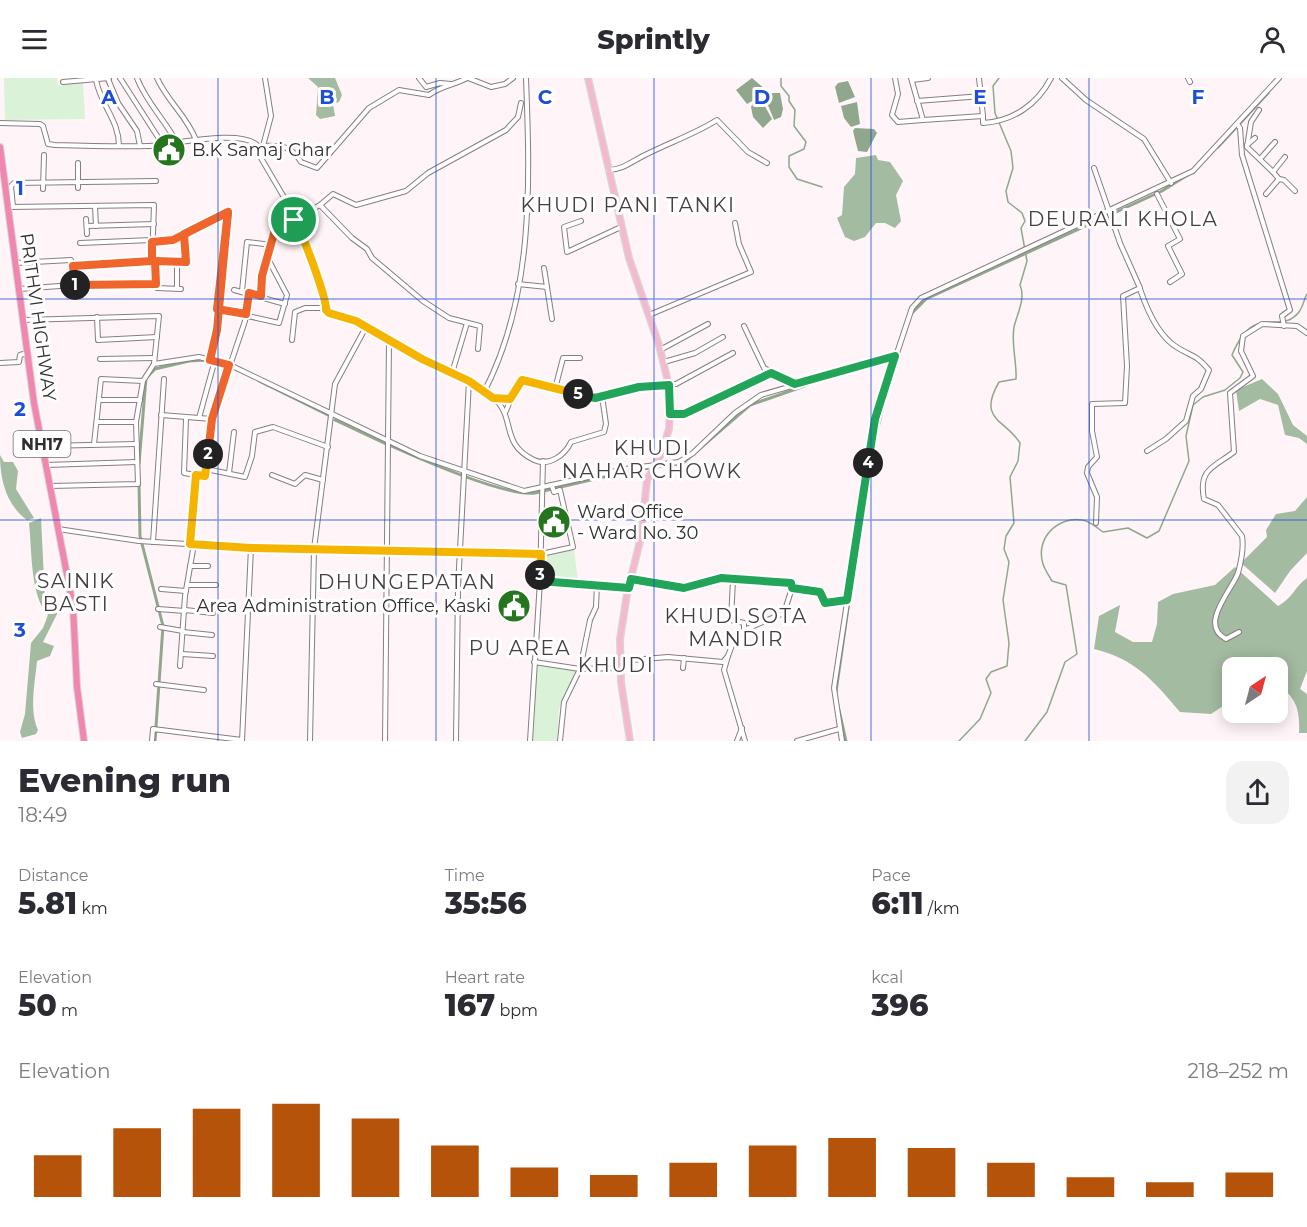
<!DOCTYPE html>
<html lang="en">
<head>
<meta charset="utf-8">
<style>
	:root { --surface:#fff; --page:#f2f2f3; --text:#2b2b33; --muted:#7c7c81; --accent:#b45309 }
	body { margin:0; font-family:Montserrat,sans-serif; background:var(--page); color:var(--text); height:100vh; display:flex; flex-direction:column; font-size:22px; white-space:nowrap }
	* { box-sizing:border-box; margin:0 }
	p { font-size:20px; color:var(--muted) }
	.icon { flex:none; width:33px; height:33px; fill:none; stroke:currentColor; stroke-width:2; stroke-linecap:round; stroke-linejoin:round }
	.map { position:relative; height:663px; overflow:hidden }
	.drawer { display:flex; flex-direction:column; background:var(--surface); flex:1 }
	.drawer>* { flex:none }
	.needle { width:39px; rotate:36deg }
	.fabs { position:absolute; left:1222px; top:579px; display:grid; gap:12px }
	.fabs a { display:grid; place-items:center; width:66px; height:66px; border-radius:12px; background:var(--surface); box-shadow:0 3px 15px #0003; font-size:30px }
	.pin { position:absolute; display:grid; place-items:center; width:51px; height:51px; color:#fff; margin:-26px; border:3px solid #fff; border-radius:50%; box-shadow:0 2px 6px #0007 }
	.km { position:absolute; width:30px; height:30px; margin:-15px; border-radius:50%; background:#222; color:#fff; font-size:16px; line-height:30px; text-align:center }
	.round { display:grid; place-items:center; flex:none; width:63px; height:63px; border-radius:18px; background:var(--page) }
	.headline { display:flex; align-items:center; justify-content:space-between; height:102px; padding:0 18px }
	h1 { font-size:33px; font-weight:800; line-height:45px }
	.figures { display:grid; grid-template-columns:repeat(3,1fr); gap:9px; height:102px; padding:6px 18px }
	.figures div { display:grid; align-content:center }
	.figures b { font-size:30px; font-weight:800 }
	.figures small { font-size:16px; font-weight:400 }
	.figures p { font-size:16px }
	.chart { height:168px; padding:12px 18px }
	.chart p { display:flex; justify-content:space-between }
	.chart svg { width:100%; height:108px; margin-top:6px; stroke:var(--accent); stroke-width:6 }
	header { display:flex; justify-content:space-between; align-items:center; height:78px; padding:0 18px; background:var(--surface); font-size:27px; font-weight:800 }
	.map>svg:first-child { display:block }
	.green { fill:#daf2d7 }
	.forest { fill:#a3bba0 }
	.water { fill:#90a78d }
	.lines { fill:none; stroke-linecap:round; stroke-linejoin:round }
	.stream { stroke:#90a78d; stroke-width:1.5 }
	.canal { stroke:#90a78d; stroke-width:3 }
	.minor-casing { stroke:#887e81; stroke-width:6 }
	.major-casing { stroke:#d6d5d5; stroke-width:8 }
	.highway-casing { stroke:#d6d5d5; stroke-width:8 }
	.minor { stroke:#fff; stroke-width:4 }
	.major { stroke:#f7b7cf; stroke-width:5 }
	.highway { stroke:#f187af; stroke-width:6 }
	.split-1-casing { stroke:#fff; stroke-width:12 }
	.split-2-casing { stroke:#fff; stroke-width:12 }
	.split-3-casing { stroke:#fff; stroke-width:12 }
	.split-4-casing { stroke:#fff; stroke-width:12 }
	.split-5-casing { stroke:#fff; stroke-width:12 }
	.split-6-casing { stroke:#fff; stroke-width:12 }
	.split-1 { stroke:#f0652b; stroke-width:8 }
	.split-2 { stroke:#f0652b; stroke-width:8 }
	.split-3 { stroke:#f5b400; stroke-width:8 }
	.split-4 { stroke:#22a559; stroke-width:8 }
	.split-5 { stroke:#22a559; stroke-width:8 }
	.split-6 { stroke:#f5b400; stroke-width:8 }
	.grid { fill:none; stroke:#1d4ed8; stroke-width:1.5; stroke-opacity:0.55 }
	.labels { text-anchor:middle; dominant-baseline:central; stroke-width:6; stroke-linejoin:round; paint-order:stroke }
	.shield { fill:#fff; stroke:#706c6d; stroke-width:1.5 }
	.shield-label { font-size:16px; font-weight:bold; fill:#322d2f }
	.poi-label { font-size:18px; fill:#322d2f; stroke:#fff; text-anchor:start }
	.street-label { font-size:18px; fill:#322d2f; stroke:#fff }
	.neighbourhood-label { font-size:20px; letter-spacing:1.5px; fill:#473e41; stroke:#fff }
	.grid-label { font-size:20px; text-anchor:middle; font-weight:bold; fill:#1d4ed8; stroke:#fff; stroke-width:6; stroke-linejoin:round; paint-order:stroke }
</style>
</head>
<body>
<header><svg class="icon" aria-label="menu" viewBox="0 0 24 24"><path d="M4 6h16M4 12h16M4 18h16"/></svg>Sprintly<svg class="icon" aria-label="person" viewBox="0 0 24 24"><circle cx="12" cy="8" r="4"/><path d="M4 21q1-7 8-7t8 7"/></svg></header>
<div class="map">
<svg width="1307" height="663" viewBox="0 0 1307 663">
	<rect width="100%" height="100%" fill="#fff5f8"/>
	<g class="green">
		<polygon points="4,0 57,0 58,7 83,5 85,41 5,42"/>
		<polygon points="574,471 578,504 542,501 543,477"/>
		<polygon points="536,586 576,592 559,631 557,663 531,663"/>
	</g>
	<g class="forest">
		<polygon points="308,0 335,0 342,17 339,24 333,26 335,38 320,41 316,37 318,9"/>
		<polygon points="876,77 878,82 890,84 903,103 896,117 901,143 895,150 885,145 876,145 865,159 854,163 845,159 837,140 842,137 844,109 855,96 856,80"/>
		<polygon points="1262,301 1278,316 1293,347 1307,358 1307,366 1299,360 1285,357 1278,327 1260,321 1239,333 1236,312"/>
		<path d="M0,377L4,384H13L18,393L16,411L34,440L27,442C6,427 0,401 0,377Z"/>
		<polygon points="1307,419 1307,475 1290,493 1275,515 1241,485 1267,459 1266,452 1276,436 1295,433"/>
		<path d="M41,440L45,521L60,530L43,564L54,568L50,578L37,583C35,605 29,632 38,652L36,656L22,660L20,654L25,636L31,565L43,550L48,537C30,518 32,472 29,445Z"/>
		<path d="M1235,489L1278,528C1292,521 1295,508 1307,500V593L1300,611L1307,616V655H1299C1300,633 1297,620 1278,607V590H1233L1232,622L1211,636L1180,634C1153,602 1135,581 1094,571L1099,538L1120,527L1115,554L1133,564H1152L1157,546L1158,524L1173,516L1215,507Z"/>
	</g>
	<g class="water">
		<polygon points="752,0 765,11 766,15 747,26 736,12"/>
		<polygon points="848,3 855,19 839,25 835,9 838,5"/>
		<polygon points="772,15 780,15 783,31 781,39 774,42 765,20"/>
		<polygon points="762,23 772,41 763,50 753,39 751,29 753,25"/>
		<polygon points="857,24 860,46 851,49 844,40 841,28"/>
		<polygon points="855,50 874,51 877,55 867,74 858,73 853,53"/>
	</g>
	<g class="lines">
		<g class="stream">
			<polyline points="781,0 781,8 789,18 789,23 795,32 794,48 806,64 804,71 789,78 789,89 797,101 822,109"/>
			<path d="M959,663L980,641L991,615L986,601L991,594L1007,588L1009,565L1003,522L1009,484L1004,471L1006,458L1014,445L1010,399L1018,383L1020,365C1005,341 977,342 999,304L1016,301C1017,285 1011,265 1014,249C1017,236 1026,220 1020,207L1027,183L1021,150L1025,143L1022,135L1008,124L1006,113L1013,90L1011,73L995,35L993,8L999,0"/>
			<path d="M1025,663L1047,634L1065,584L1077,576L1066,507L1052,503C1049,498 1045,492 1043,486C1035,461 1057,438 1082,442C1090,443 1096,449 1103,454L1128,450L1147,460L1159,453L1189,383L1186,358L1193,327L1203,319L1225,312L1240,300L1243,294L1232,277C1255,222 1279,259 1299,234C1303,229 1304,221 1307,216"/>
		</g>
		<g class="canal">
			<polyline points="1218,69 1268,15"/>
			<polyline points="912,235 926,221 1162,113 1189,96"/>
			<polyline points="259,303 330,338"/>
			<polyline points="335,342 386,366"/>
			<path d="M389,367C418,380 506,419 535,415L629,393L683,385L750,327L842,295"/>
			<polyline points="870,382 890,301"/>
			<polyline points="139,386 146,300 155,291 189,283 206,282 226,289"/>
			<polyline points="139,405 140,458 163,548 155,663"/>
			<polyline points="836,614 850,516"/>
			<polyline points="839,632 846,663"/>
		</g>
		<defs>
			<g id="minor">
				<polyline points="120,0 163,67"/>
				<path d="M137,0C146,24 165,42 177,65"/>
				<path d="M157,0C167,23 187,38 196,62"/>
				<path d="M265,0L271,38L263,68H258L261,80L285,121L287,132L300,151L319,210L326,221L325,232C335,239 345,239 356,243C378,252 398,269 420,280C444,293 471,301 493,319C517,340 499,365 534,382C549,389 565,377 571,364L604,354L606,346L602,318"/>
				<polyline points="419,0 426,9 440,5 451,6"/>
				<polyline points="468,0 491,9 505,6 513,0"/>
				<polyline points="895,0 898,16 892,37 898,44 923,42 911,0"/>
				<polyline points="979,0 983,38"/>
				<polyline points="1062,0 1086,22 1144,61 1171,105"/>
				<polyline points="1188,0 1190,4"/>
				<polyline points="108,1 118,25 137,53 140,68"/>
				<path d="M96,2C101,28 119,42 119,68"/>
				<polyline points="912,2 928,0"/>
				<polyline points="63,4 109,0"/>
				<polyline points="917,23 982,18"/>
				<polyline points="1259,32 1251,44 1247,69 1273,94 1285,79"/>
				<path d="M923,42L983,38V45C1013,43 1037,27 1051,0"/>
				<path d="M0,45L40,46L43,48L48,66L55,67C86,68 118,69 149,68C172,67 242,50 258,68"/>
				<polyline points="1237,46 1240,50 1242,77 1290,232 1282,238 1284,248"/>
				<polyline points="1247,67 1255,60"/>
				<path d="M263,68C281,67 292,68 301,84L317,90L369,30L399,12L429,17C441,8 454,7 467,0"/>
				<polyline points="1260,81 1275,64"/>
				<polyline points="78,85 78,110"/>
				<polyline points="1094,90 1120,165 1140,210 1123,218 1127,288 1125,325 1092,326 1092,353 1097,379 1088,389 1087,395 1097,419 1096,445"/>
				<path d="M608,92C622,92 631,84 643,78C668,65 693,57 717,42L748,74L767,85"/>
				<polyline points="1279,101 1284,102 1295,113"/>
				<polyline points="43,111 44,77"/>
				<polyline points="1157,116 1180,161 1168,168 1182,196 1170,204"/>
				<polyline points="1266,116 1279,101 1273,94"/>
				<polyline points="320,127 333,116 356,127 406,113 428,95 506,52 518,39 521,25"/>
				<polyline points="95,128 96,148"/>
				<polyline points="9,129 154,127 152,183 73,188 73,207 156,206"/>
				<polyline points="13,129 11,108 14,105 156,103"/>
				<polyline points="86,141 87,156"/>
				<polyline points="293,142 320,127 352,160 367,171 372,180 423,223 449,240 480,248 478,271"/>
				<polyline points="581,143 564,149 567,174 621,149"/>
				<polyline points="87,148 154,146"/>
				<polyline points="152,164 173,162 228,134 217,252 210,282"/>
				<polyline points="80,165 152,162"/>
				<polyline points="272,167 279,137 286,129"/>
				<polyline points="152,183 187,184 184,157"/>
				<polyline points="155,183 157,210 181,211"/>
				<polyline points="177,183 177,210"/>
				<polyline points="15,185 71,182 73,188"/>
				<polyline points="518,206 547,209 544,190"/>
				<polyline points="547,209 552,241"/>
				<polyline points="19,211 73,207"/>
				<path d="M1140,211C1147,232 1159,259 1178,270C1195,280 1195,276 1209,292L1201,311L1193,318L1186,343L1166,361L1147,373"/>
				<polyline points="234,212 285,226"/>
				<polyline points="242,213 247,164 272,167 267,179"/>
				<polyline points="217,231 279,245 287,217 267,179 261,218"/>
				<polyline points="649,237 751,194 739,166 735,145"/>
				<polyline points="97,239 98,262 157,259"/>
				<polyline points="23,242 159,238 154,286 143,303 101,301 94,366"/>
				<polyline points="744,248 764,290 794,305"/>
				<polyline points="292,262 295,234 305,230 325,230"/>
				<polyline points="660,272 708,246"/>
				<polyline points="100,281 154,280"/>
				<polyline points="664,284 695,275 723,259"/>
				<polyline points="0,285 19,284 20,277 27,275"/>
				<polyline points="154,286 199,279 230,287 420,378 524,413 625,391 679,384 693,375 735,335 761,317 895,278"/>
				<polyline points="452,295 467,245"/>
				<polyline points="555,311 563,280 580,280"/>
				<path d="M484,314C534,218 530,105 526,0"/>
				<polyline points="494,320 510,321"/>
				<polyline points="101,322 140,322"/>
				<polyline points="506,333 514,313 522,302 595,320 640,309 676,306 733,275"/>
				<polyline points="670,336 691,334 771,295"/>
				<polyline points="161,337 212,341"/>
				<polyline points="199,340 213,289"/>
				<polyline points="186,341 184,395 196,397 190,466"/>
				<polyline points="98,344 136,344"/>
				<polyline points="42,368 137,366"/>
				<polyline points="46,387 137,384"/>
				<polyline points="206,391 245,399 252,378 255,354 273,349 328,369"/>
				<polyline points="229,395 234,354"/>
				<polyline points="196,397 205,398 212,341 245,243 249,215"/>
				<polyline points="272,397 295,406 305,397 323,402"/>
				<polyline points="50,408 138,406 136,344 143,303"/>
				<polyline points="58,451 139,463 251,470 541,476 573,469 560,412 554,414 552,408"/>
				<polyline points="153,464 164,301"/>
				<polyline points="190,488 208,488"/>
				<polyline points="631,502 684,510 721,500 791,505 792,510"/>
				<polyline points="733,502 731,542 744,545 744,551"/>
				<polyline points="540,503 629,510"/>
				<polyline points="187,507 216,507"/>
				<polyline points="792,510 820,514 825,525 847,522"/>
				<polyline points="161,511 186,513"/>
				<polyline points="158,531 185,533"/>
				<polyline points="185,532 213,535"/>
				<polyline points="160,549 183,553"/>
				<polyline points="183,554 212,557"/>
				<path d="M1239,554L1226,561C1198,547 1232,512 1238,495C1241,484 1244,469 1242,458L1218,427L1204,421C1198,391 1214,389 1234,374L1230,315L1253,298L1241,273L1243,258L1262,246L1297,248L1307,255"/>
				<polyline points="182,576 213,578"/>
				<polyline points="620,583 668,579 723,584 728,578"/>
				<polyline points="534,584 580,591 619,590"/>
				<polyline points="180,588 185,518 194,466"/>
				<polyline points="683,590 684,580"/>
				<polyline points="156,606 204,612"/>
				<polyline points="152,663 153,651 242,662"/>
				<polyline points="242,663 251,470"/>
				<polyline points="310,663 314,471 335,306 366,249"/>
				<polyline points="385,663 389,263"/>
				<polyline points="456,663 458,509 469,303"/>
				<polyline points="530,663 540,503 543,383"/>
				<polyline points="560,663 564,624 580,591 590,542 596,529 597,506"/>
				<polyline points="737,663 742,650"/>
				<polyline points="745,663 724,592 728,578 734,562 744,552 784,535 792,510"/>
				<polyline points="797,663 839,651"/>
				<polyline points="842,663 834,610 875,341 912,230 921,220 1193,93 1279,0"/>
			</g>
			<polyline id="major" points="588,0 629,180 659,267 671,316 669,351 661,376 647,402 641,459 627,516 620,561 621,604 630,663"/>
			<polyline id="highway" points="0,69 34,325 73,528 77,609 84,663"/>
		</defs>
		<use href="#minor" class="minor-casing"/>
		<use href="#major" class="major-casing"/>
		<use href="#highway" class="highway-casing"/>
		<use href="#minor" class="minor"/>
		<use href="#major" class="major"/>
		<use href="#highway" class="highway"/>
	</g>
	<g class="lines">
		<defs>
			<polyline id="split-1" points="75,207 73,188 152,183 152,164 173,162 228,134 217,231 246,236 249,215 261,218 262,198 280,134 287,129 294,142"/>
			<polyline id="split-2" points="75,207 156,206 155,183 186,184 184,156 228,134 217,252 210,282 229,287 212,341 208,376"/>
			<polyline id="split-3" points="208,376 205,398 196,397 190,466 251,470 541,476 540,497"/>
			<polyline id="split-4" points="540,497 540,503 629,510 631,501 684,510 721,500 791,505 792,510 820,514 825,525 847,522 868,385"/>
			<polyline id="split-5" points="578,316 595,320 639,309 669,307 670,336 684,336 771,295 795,306 895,278 875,341 868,385"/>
			<path id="split-6" d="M294,142C302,153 327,221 326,232L329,235L356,243L422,281L469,303L493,320L510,321L522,302L578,316"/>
		</defs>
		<use href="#split-1" class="split-1-casing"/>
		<use href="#split-2" class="split-2-casing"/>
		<use href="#split-3" class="split-3-casing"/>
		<use href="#split-4" class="split-4-casing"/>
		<use href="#split-5" class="split-5-casing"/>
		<use href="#split-6" class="split-6-casing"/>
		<use href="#split-1" class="split-1"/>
		<use href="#split-2" class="split-2"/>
		<use href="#split-3" class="split-3"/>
		<use href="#split-4" class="split-4"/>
		<use href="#split-5" class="split-5"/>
		<use href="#split-6" class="split-6"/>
	</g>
	<path class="grid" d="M218,0V663M436,0V663M654,0V663M871,0V663M1089,0V663M0,221H1307M0,442H1307"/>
	<defs>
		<symbol id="civic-disc" viewBox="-11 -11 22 22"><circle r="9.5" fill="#24751e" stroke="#fff"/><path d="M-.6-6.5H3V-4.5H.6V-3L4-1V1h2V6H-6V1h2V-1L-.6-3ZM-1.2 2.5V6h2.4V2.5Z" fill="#fff"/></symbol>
	</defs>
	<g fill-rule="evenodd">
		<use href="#civic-disc" x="150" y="53" width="38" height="38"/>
		<use href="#civic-disc" x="535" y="425" width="38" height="38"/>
		<use href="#civic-disc" x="495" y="509" width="38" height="38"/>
	</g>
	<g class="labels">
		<rect class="shield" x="13.5" y="353" width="57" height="26" rx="4.5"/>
		<g class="shield-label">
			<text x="42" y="366">NH17</text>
		</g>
		<g class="poi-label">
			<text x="192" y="72">B.K Samaj Ghar</text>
			<text x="577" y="434">Ward Office<tspan x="577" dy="21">- Ward No. 30</tspan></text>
			<text x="491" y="528" text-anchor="end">Area Administration Office, Kaski</text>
		</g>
		<g class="street-label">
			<text transform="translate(38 239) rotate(82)">PRITHVI HIGHWAY</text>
		</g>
		<g class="neighbourhood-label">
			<text x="628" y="127">KHUDI PANI TANKI</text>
			<text x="1123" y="141">DEURALI KHOLA</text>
			<text x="652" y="370">KHUDI<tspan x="652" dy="23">NAHAR CHOWK</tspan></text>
			<text x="76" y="503">SAINIK<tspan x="76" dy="23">BASTI</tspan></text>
			<text x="407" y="504">DHUNGEPATAN</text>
			<text x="736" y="538">KHUDI SOTA<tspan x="736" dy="23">MANDIR</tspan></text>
			<text x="520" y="570">PU AREA</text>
			<text x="616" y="587">KHUDI</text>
		</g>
	</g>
	<g class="grid-label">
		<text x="109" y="26">A</text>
		<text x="327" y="26">B</text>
		<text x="545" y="26">C</text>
		<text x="762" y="26">D</text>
		<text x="980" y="26">E</text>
		<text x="1198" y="26">F</text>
		<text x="20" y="117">1</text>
		<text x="20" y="338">2</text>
		<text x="20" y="559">3</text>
	</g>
</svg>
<div class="fabs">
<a><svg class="needle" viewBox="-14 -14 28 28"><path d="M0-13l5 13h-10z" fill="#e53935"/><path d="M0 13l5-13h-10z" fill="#7c7c81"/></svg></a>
</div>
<div class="pin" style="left:294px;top:142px;background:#1e9e55"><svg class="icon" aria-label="arrive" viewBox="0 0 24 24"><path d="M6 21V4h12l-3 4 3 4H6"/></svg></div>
<b class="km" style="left:75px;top:207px">1</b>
<b class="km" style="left:208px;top:376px">2</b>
<b class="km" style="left:540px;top:497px">3</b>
<b class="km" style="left:868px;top:385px">4</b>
<b class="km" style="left:578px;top:316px">5</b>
</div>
<section class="drawer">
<div class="headline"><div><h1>Evening run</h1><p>18:49</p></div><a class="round"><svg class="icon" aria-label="share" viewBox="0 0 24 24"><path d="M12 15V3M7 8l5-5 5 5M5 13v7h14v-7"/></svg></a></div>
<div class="figures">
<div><p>Distance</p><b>5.81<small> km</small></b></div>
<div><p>Time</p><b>35:56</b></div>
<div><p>Pace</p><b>6:11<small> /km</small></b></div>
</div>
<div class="figures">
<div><p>Elevation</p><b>50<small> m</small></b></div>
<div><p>Heart rate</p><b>167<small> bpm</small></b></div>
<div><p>kcal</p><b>396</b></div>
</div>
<div class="chart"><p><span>Elevation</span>218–252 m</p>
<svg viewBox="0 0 160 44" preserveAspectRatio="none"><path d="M5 44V27M15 44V16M25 44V8M35 44V6M45 44V12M55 44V23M65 44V32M75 44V35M85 44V30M95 44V23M105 44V20M115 44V24M125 44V30M135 44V36M145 44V38M155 44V34"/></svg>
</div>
</section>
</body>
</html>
